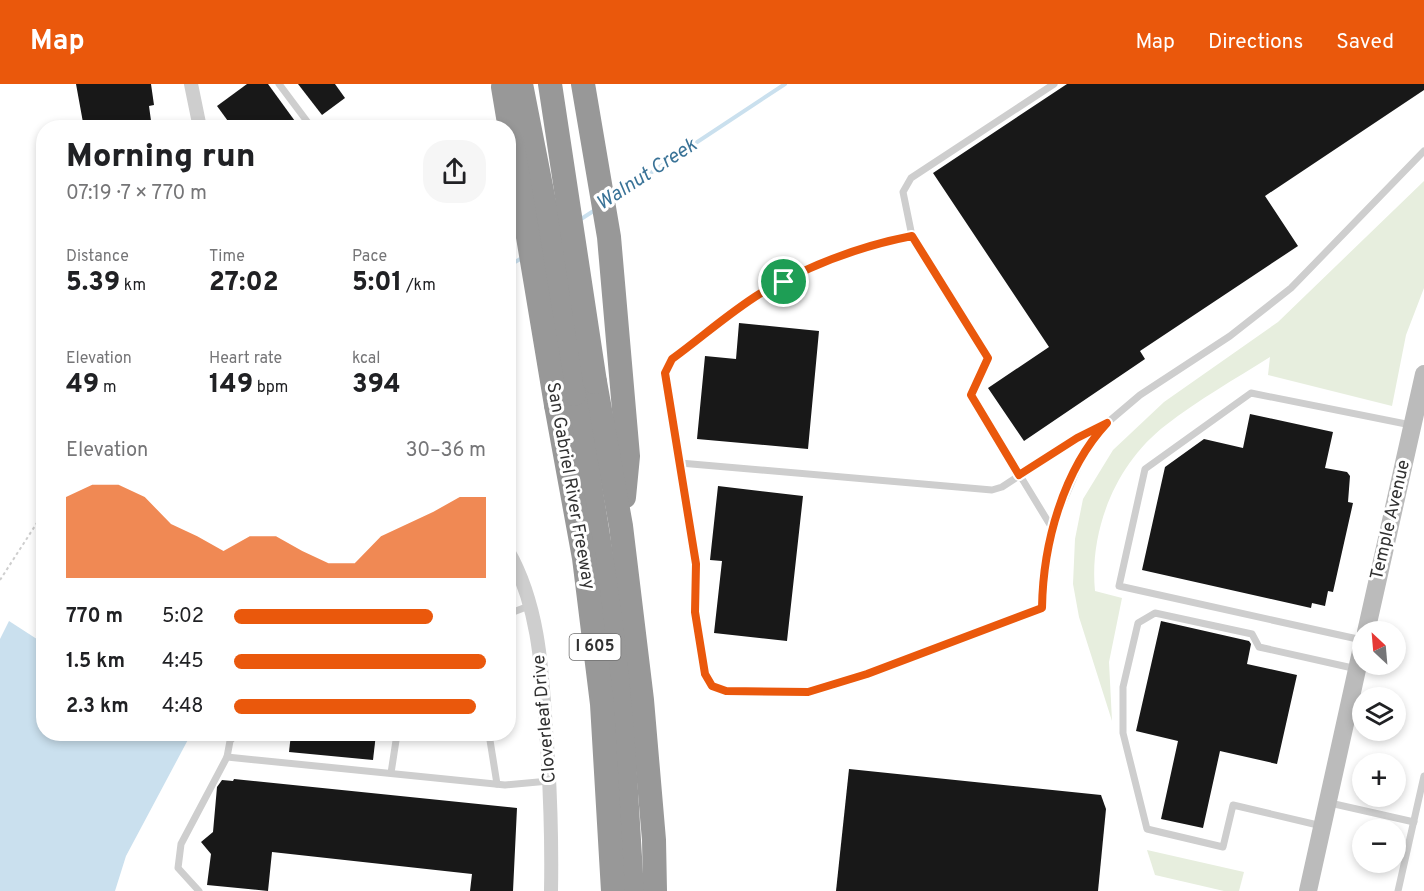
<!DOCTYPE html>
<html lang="en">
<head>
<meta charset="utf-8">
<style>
	:root { --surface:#fff; --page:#f6f6f6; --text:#202124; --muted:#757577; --accent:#ea580c }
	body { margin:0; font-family:Overpass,sans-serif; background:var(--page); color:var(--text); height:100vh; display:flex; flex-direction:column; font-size:22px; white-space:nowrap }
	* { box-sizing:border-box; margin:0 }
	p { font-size:20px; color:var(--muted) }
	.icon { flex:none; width:33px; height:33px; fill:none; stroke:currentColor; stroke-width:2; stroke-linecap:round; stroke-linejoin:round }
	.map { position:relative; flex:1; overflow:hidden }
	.drawer { position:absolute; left:36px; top:36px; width:480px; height:621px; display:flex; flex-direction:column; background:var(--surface); border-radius:24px; box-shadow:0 3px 9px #0003 }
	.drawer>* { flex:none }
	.needle { width:39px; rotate:334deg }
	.fabs { position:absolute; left:1352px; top:537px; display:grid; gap:12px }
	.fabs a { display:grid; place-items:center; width:54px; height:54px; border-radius:50%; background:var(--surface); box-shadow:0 3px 9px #0003; font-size:30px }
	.pin { position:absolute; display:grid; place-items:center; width:51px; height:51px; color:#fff; margin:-26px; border:3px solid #fff; border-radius:50%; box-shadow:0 2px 6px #0007 }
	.round { display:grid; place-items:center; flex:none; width:63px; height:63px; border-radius:24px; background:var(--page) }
	.summary { display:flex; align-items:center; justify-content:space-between; height:102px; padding:0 30px }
	h1 { font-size:33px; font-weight:800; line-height:45px }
	.figures { display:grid; grid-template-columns:repeat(3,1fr); gap:9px; height:102px; padding:6px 30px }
	.figures div { display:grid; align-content:center }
	.figures b { font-size:26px; font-weight:800 }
	.figures small { font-size:16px; font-weight:400 }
	.figures p { font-size:16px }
	.chart { height:168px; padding:12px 30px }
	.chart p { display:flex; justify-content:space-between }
	.chart svg { width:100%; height:108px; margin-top:6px; fill:var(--accent); opacity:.7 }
	ul { padding:0 30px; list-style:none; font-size:20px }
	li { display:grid; grid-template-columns:96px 72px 1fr; align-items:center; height:45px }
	li i { height:15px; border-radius:8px; background:var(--accent) }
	header { display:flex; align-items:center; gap:36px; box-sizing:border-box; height:84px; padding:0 30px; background:var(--accent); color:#fff }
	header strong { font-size:28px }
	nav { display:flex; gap:33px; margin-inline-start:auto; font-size:21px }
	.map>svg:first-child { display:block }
	.green { fill:#e7eede }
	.water { fill:#cae0ee }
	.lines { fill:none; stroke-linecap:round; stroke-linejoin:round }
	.stream { stroke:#cae0ee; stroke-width:4 }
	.building { fill:#181818 }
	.path { stroke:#cecece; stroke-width:2; stroke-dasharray:3 3; stroke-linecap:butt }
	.lane { stroke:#cecece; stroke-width:7 }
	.street { stroke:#cecece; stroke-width:14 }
	.secondary { stroke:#bbb; stroke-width:18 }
	.highway { stroke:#989898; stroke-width:24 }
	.highway-bridge { stroke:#989898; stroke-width:24 }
	.route-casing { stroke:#fff; stroke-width:12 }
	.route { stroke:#ea580c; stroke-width:8 }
	.labels { text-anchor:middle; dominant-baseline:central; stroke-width:6; stroke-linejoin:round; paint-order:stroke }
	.shield { fill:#fff; stroke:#6f6f6f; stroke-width:1.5 }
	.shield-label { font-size:16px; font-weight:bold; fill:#313131 }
	.street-label { font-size:18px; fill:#313131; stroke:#fff }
	.water-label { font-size:20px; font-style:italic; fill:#3a7397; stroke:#fff }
</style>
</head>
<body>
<header>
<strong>Map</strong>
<nav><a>Map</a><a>Directions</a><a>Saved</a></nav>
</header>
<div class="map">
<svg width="1424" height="807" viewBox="0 0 1424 807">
	<rect width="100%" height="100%" fill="#fff"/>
	<g class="green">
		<path d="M1424,97V204L1406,251L1392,322L1268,291L1270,273C1235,295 1198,316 1166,341C1116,379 1089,446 1095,507L1122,514L1109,578L1112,637L1079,533L1073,500L1075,455L1083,415L1113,366L1164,318L1278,238Z"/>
		<polygon points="1147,766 1244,788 1239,807 1224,807 1155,791"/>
	</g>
	<polygon class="water" points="9,537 43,559 44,650 191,650 126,772 115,807 0,807 0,555"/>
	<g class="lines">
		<g class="stream">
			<polyline points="611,115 785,0"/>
			<polyline points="578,137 595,126"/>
			<polyline points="508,182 522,174"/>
		</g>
	</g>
	<g class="building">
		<polygon points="76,0 151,0 154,21 149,22 152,44 84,44"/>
		<polygon points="247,0 268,0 300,44 233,44 217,22"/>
		<polygon points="298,0 335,0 345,14 322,31"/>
		<polygon points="1067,0 1424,0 1424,6 1265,112 1298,162 1140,267 1145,275 1024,357 988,304 1049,263 933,89"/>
		<polygon points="739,239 819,247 808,365 697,355 705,272 736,275"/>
		<polygon points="1250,330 1333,348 1325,384 1347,388 1350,392 1348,418 1353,419 1333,508 1328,507 1325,522 1312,519 1311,524 1142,486 1165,383 1204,355 1243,364"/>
		<polygon points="718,402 803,412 787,557 714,549 722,477 710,476"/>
		<polygon points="1161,537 1249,557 1251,560 1247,580 1297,591 1277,680 1220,667 1203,744 1161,735 1178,657 1136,647"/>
		<polygon points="291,650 376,650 373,676 289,668"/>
		<polygon points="849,685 1101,711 1106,725 1098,807 836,807"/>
		<polygon points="234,695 517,724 513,807 470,807 472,790 272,768 268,807 207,801 211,770 201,758 213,748 217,703 222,696 233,697"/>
	</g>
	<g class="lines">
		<polyline class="path" points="0,496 44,428"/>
		<g class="lane">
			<polyline points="279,0 312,44"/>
			<path d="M912,152C860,162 808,183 761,209C730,228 701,254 672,275L665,289C670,345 686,401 693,457C699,505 689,559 712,602L726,607L808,608L867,590L1042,524L1052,444L1089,358L1107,339L1140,311L1230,252L1291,204L1424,67"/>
			<polyline points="680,379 992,406 1002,403 1077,354 1102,341"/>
			<polyline points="1052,444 971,311 988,274 912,152 903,108 911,94 1054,0"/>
			<polyline points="508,530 529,522"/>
			<polyline points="1362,556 1119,502 1145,385 1251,309 1411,341"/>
			<polyline points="489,650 497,700"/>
			<polyline points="227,673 230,657 236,650"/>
			<polyline points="391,689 397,650"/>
			<polyline points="1330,719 1414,738"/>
			<polyline points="1322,742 1233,721 1223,763 1147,745 1123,649 1123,603 1138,539 1155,529 1252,550 1259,563 1357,585"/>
			<polyline points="199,807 178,784 181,760 227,673 505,701 549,697"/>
			<polyline points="1398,807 1424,692"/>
		</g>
		<g class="street">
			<polyline points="191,0 200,44"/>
			<path d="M508,467C539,521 542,586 546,646C550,700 552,753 551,807"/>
		</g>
		<g class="secondary">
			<polyline points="1366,548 1424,290"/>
			<polyline points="1308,807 1362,563"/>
		</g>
		<g class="highway">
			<polyline points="583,0 609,153 628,372 624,413"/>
			<polyline points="595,298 621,442 642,616 654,756 655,807"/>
			<path d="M574,310C589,393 603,475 613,558C623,640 627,724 632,807"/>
			<polyline points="556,321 584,474 602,620 613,807"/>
		</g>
		<g class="highway-bridge">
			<polyline points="521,0 550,148 574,310"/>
			<polyline points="550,0 595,298"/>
			<polyline points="503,3 556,321"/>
		</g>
	</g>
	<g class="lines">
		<defs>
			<path id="route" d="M912,152L988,274L971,311L1019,391L1077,354L1107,339C1063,386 1043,460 1042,524L867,590L808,608L726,607L712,602L705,590L695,528L696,480L665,289L672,275C701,254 730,228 761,209C808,182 860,162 912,152Z"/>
		</defs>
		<use href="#route" class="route-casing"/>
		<use href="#route" class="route"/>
	</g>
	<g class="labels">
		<rect class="shield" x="569.5" y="550" width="51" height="26" rx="4.5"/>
		<g class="shield-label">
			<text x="595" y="563">I 605</text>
		</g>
		<g class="street-label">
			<text transform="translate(570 402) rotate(80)">San Gabriel River Freeway</text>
			<text transform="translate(1391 436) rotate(-77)">Temple Avenue</text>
			<text transform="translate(545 635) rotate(-95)">Cloverleaf Drive</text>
		</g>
		<g class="water-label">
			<text transform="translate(647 91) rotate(-33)">Walnut Creek</text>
		</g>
	</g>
</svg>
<div class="fabs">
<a><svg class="needle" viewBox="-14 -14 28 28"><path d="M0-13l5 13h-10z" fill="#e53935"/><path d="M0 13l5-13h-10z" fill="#757577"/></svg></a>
<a><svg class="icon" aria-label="layers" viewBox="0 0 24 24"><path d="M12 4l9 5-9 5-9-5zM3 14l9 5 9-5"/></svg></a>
<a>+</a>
<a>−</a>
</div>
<div class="pin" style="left:784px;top:198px;background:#1e9e55"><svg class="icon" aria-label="arrive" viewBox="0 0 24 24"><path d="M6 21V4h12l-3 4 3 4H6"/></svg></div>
<section class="drawer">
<div class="summary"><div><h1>Morning run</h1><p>07:19 · 7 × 770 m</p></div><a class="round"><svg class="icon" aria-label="share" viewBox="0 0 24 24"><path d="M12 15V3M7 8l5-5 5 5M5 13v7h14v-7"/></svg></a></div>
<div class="figures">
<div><p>Distance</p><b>5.39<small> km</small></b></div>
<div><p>Time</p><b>27:02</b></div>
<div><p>Pace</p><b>5:01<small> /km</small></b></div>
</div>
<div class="figures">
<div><p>Elevation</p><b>49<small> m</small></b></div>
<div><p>Heart rate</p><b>149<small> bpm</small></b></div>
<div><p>kcal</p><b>394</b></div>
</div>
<div class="chart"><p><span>Elevation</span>30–36 m</p>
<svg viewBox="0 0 160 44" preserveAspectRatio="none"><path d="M0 44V11L10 6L20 6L30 11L40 22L50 27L60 33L70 27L80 27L90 33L100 38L110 38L120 27L130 22L140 17L150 11L160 11V44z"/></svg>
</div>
<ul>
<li><b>770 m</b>5:02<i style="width:79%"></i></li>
<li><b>1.5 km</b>4:45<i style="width:100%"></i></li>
<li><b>2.3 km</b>4:48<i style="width:96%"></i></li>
</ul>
</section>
</div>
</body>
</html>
